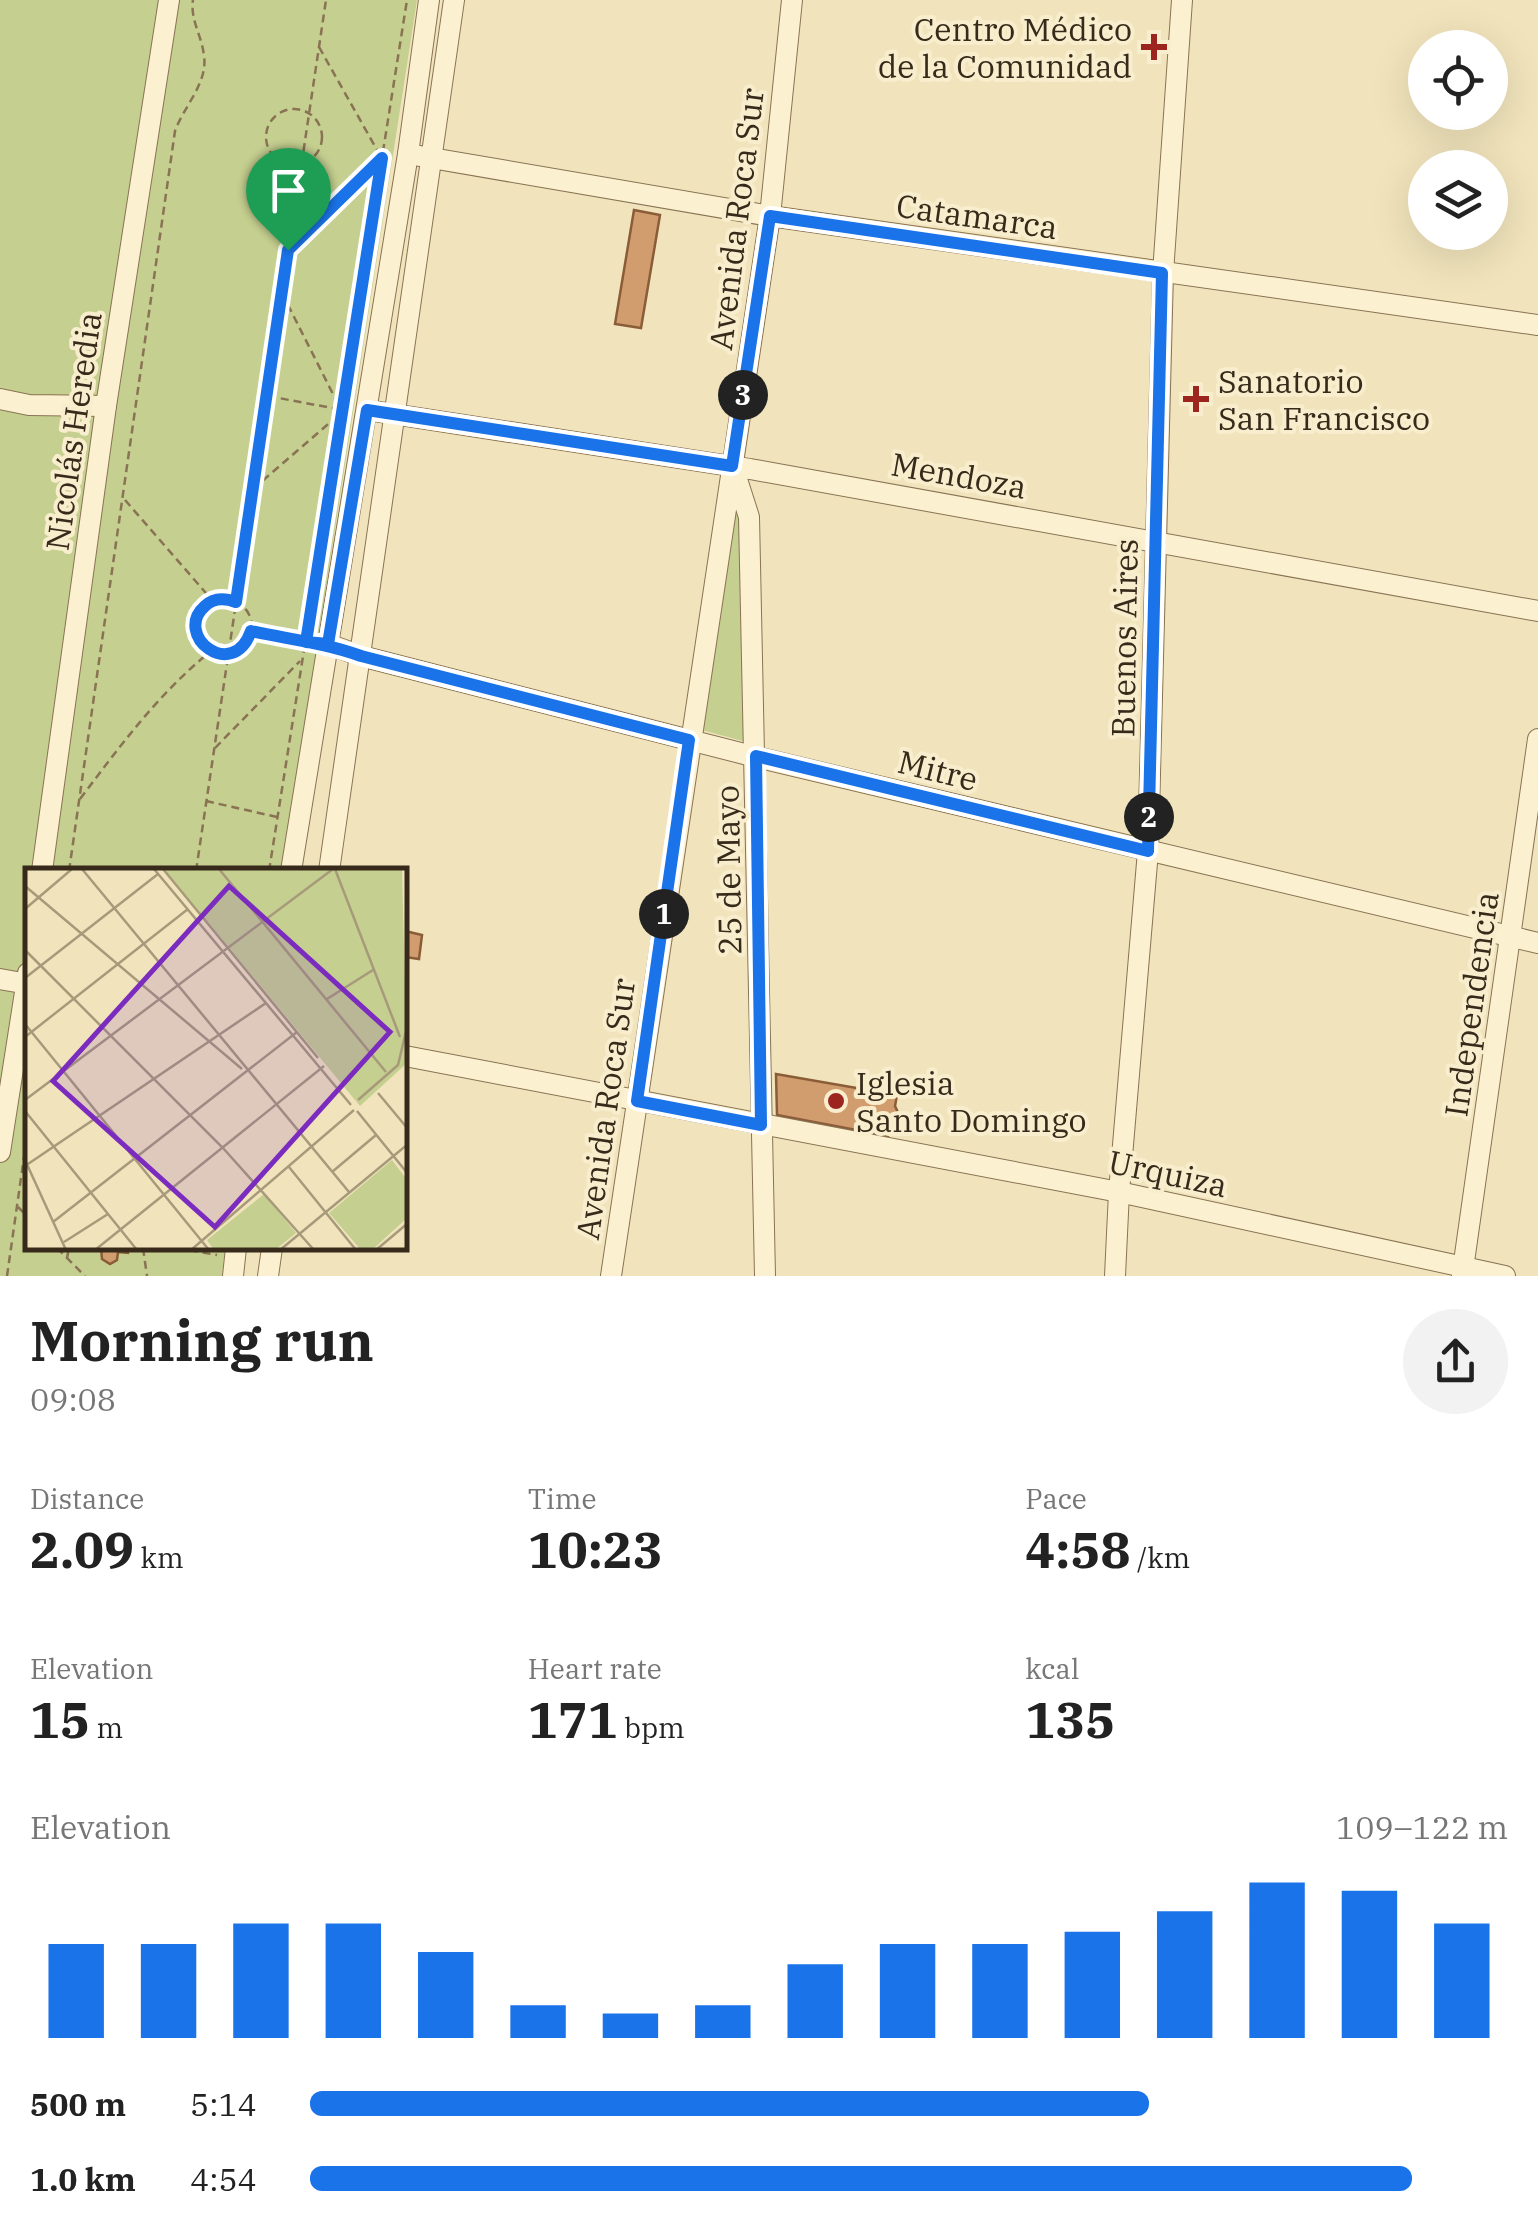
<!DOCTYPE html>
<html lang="en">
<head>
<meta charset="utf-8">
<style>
	:root { --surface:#fff; --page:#f2f2f2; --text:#222; --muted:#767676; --accent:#1a73e8 }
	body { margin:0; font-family:"IBM Plex Serif",serif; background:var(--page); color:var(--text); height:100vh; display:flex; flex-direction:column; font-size:38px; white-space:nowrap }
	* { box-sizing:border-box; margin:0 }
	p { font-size:32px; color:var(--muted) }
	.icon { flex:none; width:55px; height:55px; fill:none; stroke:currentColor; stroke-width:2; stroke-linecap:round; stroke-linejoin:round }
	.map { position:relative; height:1276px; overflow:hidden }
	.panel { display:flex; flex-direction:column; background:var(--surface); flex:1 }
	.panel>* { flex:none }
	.fabs { position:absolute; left:1408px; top:30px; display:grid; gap:20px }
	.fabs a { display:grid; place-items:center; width:100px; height:100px; border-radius:50%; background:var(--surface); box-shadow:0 10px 40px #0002; font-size:50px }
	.pin { position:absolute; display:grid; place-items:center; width:85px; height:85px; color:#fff; margin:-102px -42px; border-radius:50% 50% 50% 0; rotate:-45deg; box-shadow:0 0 10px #0007 }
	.pin .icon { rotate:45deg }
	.km { position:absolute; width:50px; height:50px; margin:-25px; border-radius:50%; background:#222; color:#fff; font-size:28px; line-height:50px; text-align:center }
	.round { display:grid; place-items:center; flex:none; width:105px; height:105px; border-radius:52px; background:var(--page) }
	.headline { display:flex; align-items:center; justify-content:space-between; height:170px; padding:0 30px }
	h1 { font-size:55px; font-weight:700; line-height:75px }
	.figures { display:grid; grid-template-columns:repeat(3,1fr); gap:15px; height:170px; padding:10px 30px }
	.figures div { display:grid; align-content:center }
	.figures b { font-size:50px; font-weight:700 }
	.figures small { font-size:28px; font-weight:400 }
	.figures p { font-size:28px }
	.chart { height:280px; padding:20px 30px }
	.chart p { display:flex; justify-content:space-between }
	.chart svg { width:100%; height:180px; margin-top:10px; stroke:var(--accent); stroke-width:6 }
	ul { padding:0 30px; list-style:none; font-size:32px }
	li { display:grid; grid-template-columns:160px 120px 1fr; align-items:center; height:75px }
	li i { height:25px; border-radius:12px; background:var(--accent) }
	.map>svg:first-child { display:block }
	.green { fill:#c5cf8f }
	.building { fill:#d29d6e; stroke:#8a5d38; stroke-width:2.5 }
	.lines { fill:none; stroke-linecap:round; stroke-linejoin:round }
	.minor-casing { stroke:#897354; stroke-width:22 }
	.path { stroke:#897354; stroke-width:2.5; stroke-dasharray:8 5; stroke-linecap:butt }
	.minor { stroke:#fbf0cf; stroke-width:20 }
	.route-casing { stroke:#fff; stroke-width:20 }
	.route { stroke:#1a73e8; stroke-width:12 }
	.poi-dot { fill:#9d2520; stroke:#f8edcc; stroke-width:4 }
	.labels { text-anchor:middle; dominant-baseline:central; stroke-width:8; stroke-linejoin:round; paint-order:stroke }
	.poi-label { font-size:32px; fill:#372a1a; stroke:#f8edcc; text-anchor:start }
	.street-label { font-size:32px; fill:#372a1a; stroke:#f8edcc }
	.inset-road { fill:none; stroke:#a79a7b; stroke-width:2.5 }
	.view { fill:#7b2cbf; fill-opacity:0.15; stroke:#7b2cbf; stroke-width:5 }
	.inset-edge { fill:none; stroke:#372a1a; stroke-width:5 }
</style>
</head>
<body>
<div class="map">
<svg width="1538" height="1276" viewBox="0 0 1538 1276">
	<rect width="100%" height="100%" fill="#f1e4bc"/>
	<g class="green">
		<polygon points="0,0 417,0 282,871 28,871 28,1248 225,1249 222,1276 0,1276"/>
		<polygon points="736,500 743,533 750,743 702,730"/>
	</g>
	<g class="building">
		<polygon points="634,210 660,215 641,328 615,324"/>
		<polygon points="405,931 422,935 419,959 405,957"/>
		<polygon points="776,1074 897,1095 895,1106 901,1119 890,1124 888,1136 777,1115"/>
		<polygon points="101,1248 129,1248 128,1253 118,1252 117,1260 110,1264 102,1259"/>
	</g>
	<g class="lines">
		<defs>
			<g id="minor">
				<polyline points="408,154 770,216 1538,325"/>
				<polyline points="0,399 29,405 106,406"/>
				<polyline points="367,410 750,469 1538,611"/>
				<polyline points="734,470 749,517 765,1276"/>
				<polyline points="328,644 361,656 756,757 1538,943"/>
				<polyline points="42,871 106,406 169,0"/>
				<polyline points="291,871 408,154 429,0"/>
				<polyline points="329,871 454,0"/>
				<polyline points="0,979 28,984"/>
				<polyline points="405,1056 1119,1192 1505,1276"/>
				<polyline points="0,1152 28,973"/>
				<polyline points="233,1276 236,1248"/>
				<polyline points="268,1276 272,1248"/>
				<polyline points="611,1276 770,216 792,0"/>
				<polyline points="1115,1276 1119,1192 1148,851 1163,273 1182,0"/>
				<polyline points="1462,1276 1538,739"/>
			</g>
		</defs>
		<use href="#minor" class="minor-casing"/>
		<g class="path">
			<polyline points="319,47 381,157"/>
			<circle cx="294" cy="137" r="28"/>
			<polyline points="289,249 382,158 389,157"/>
			<polyline points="282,293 341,410"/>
			<polyline points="268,396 348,411"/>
			<polyline points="253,489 341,413"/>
			<polyline points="125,500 212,600"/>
			<circle cx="224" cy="627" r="28"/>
			<polyline points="252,631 303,642"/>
			<polyline points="215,748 300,661"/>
			<path d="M80,799C121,745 158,694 211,651"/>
			<polyline points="206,801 277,817"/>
			<path d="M69,871L175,131C184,106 208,83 204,56C202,36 190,20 193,0"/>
			<polyline points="196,871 326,0"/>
			<polyline points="269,871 407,0"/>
			<polyline points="18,1207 28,1217"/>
			<polyline points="57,1248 85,1276"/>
			<polyline points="143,1248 147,1276"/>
			<polyline points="177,1248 217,1255"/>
			<polyline points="67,1258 69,1248"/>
			<polyline points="7,1276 28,1129"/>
		</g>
		<use href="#minor" class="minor"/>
	</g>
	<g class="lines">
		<defs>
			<path id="route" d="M288,250L236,602C225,598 214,597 205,606C172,635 233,683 251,631C288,639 325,643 361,656L689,740L637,1101L761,1125L756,756L1148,851L1162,273L770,216L732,466L367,410L328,644L306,642L382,158L288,250"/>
		</defs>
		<use href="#route" class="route-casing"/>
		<use href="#route" class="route"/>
	</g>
	<g class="poi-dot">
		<path d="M1149 32h10v10h10v10h-10v10h-10v-10h-10v-10h10z"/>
		<path d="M1191 384h10v10h10v10h-10v10h-10v-10h-10v-10h10z"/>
		<circle cx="836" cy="1101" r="10"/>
	</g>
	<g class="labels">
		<g class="poi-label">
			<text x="1132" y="29" text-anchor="end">Centro Médico<tspan x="1132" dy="37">de la Comunidad</tspan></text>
			<text x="1218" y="381">Sanatorio<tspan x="1218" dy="37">San Francisco</tspan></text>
			<text x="856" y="1083">Iglesia<tspan x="856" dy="37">Santo Domingo</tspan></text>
		</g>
		<g class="street-label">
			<text transform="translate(977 216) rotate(8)">Catamarca</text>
			<text transform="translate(736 219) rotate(-83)">Avenida Roca Sur</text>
			<text transform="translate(73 431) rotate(-82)">Nicolás Heredia</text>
			<text transform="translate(959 475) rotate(10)">Mendoza</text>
			<text transform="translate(1124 638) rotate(-89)">Buenos Aires</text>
			<text transform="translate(938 770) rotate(14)">Mitre</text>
			<text transform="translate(728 870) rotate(-91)">25 de Mayo</text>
			<text transform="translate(1471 1004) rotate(-82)">Independencia</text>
			<text transform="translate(605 1109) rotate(-82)">Avenida Roca Sur</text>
			<text transform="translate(1168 1173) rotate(12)">Urquiza</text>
		</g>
	</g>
	<g transform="translate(25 868)">
		<rect width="382" height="382" fill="#f1e4bc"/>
		<path d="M139,1H377L382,195L335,238ZM367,292L382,312V350L347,382H336L304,345ZM239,326L271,365L250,382H189L182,372Z" fill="#c5cf8f"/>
		<path class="inset-road" d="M57,1L324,324M129,1L326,237M138,1L293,190M194,1L361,204M310,1L375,169M0,18L217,201M0,41L47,1M0,82L198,280L289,382M0,110L133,6M302,131L348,102M0,156L184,382M0,169L163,41M353,225L383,261M0,232L308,1M333,232L373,197L383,155M0,243L112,382M332,243L383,306M0,292L41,382M3,296L241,135M264,299L331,382M307,304L351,267M28,354L272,164M39,374L83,346M70,382L299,198M166,382L329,242M255,382L383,276M351,382L383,355"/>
		<path class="view" d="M204,18L365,164L190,359L28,213Z"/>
		<rect width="382" height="382" class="inset-edge"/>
	</g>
</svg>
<div class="fabs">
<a><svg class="icon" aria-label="locate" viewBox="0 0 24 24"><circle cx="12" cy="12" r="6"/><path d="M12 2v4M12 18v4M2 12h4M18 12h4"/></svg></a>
<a><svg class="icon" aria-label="layers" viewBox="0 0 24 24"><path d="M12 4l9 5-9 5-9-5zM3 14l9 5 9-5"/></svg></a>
</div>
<div class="pin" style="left:288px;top:250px;background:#1e9e55"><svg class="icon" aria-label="arrive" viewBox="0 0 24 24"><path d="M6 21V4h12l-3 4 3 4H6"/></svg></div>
<b class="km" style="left:664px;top:914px">1</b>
<b class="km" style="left:1149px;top:817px">2</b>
<b class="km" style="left:743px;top:395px">3</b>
</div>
<section class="panel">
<div class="headline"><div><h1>Morning run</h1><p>09:08</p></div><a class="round"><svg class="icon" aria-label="share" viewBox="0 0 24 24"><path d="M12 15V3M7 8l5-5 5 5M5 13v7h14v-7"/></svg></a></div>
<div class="figures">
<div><p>Distance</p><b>2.09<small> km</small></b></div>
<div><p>Time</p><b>10:23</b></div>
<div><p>Pace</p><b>4:58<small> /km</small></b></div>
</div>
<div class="figures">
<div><p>Elevation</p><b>15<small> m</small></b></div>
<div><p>Heart rate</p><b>171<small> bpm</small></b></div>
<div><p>kcal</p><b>135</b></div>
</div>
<div class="chart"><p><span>Elevation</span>109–122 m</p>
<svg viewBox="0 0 160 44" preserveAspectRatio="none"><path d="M5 44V21M15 44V21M25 44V16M35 44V16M45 44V23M55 44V36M65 44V38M75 44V36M85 44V26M95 44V21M105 44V21M115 44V18M125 44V13M135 44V6M145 44V8M155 44V16"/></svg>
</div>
<ul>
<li><b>500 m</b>5:14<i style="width:70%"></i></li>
<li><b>1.0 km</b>4:54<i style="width:92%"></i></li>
</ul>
</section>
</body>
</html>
